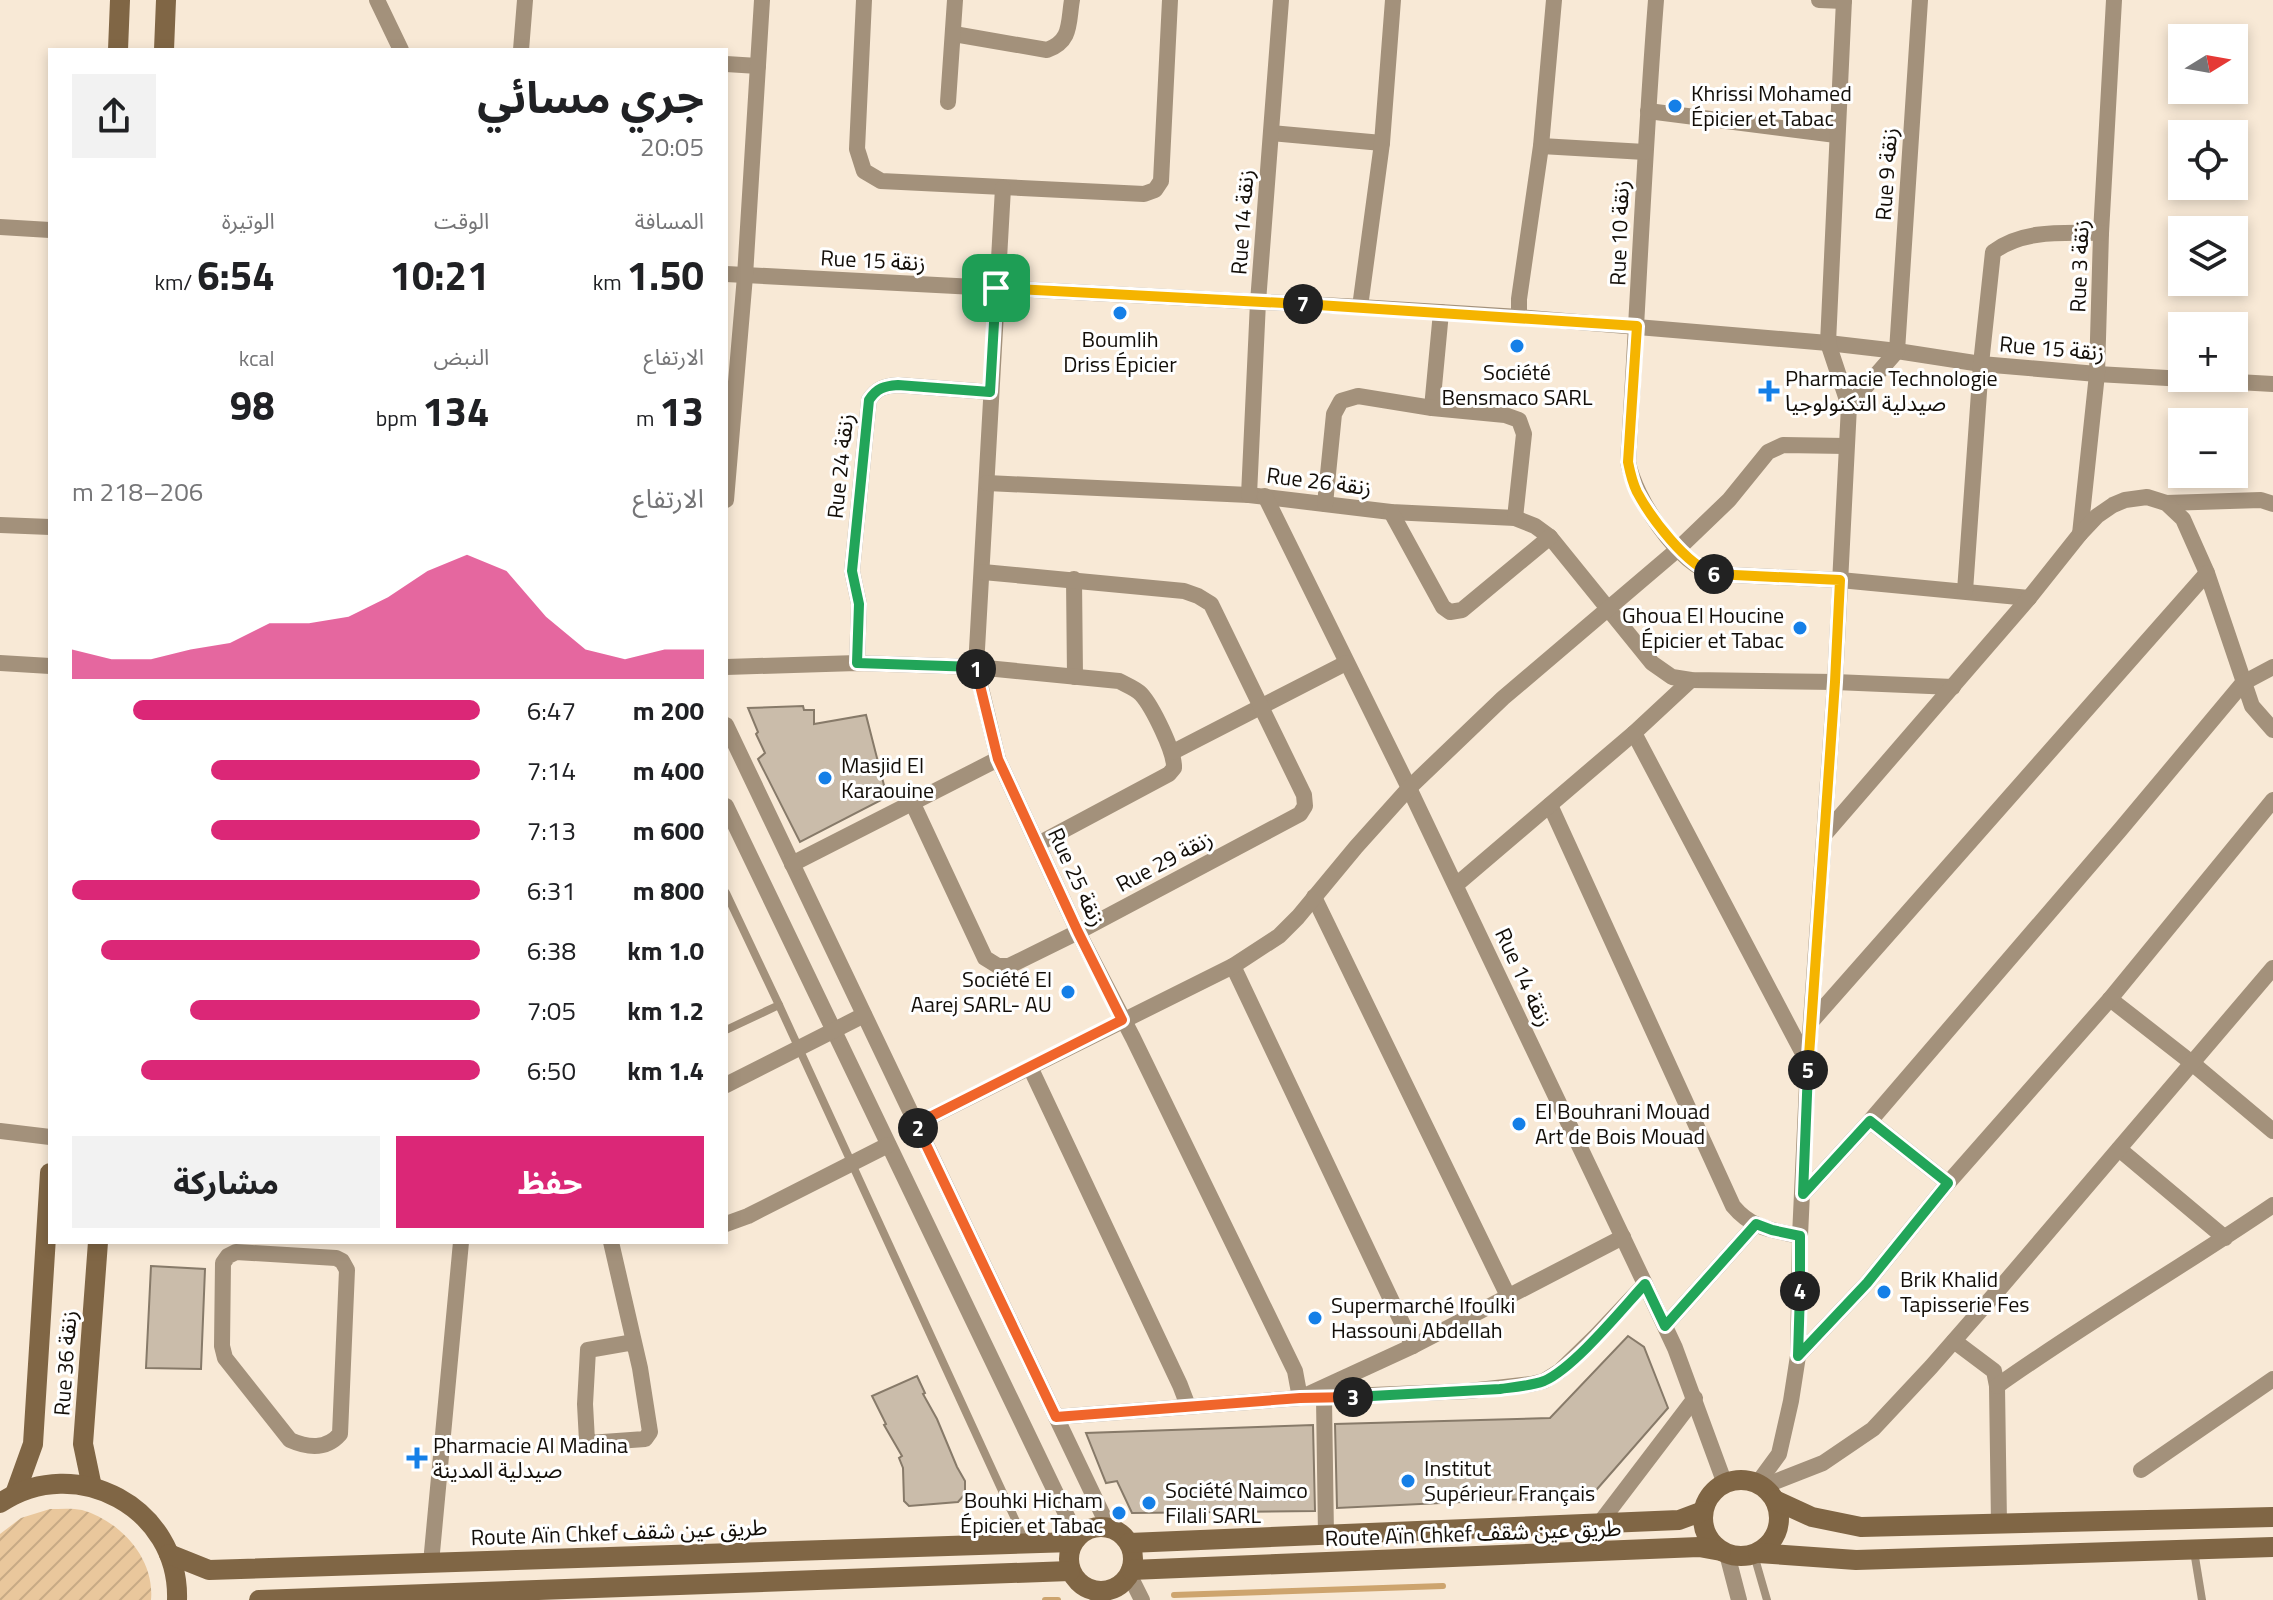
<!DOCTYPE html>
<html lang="ar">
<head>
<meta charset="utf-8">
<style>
	:root { --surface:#fff; --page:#f2f2f2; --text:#202124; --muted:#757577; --accent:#db2777 }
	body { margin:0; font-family:"Titillium Web","Noto Sans Arabic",sans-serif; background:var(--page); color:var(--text); direction:rtl; height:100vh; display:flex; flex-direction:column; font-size:30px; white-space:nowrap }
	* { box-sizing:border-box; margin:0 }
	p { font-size:26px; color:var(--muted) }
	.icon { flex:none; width:44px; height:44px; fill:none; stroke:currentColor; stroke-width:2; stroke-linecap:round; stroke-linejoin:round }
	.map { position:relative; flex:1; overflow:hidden; direction:ltr }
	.sheet { position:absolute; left:48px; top:48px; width:680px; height:1196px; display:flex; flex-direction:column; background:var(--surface); border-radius:0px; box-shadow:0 4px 12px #0003; direction:rtl }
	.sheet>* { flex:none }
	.needle { width:52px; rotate:79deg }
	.tools { position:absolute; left:2168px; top:24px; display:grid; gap:16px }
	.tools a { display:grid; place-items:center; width:80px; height:80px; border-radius:0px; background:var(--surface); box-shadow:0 4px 12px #0003; font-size:40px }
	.pin { position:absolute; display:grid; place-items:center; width:68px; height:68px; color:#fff; margin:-34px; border-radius:16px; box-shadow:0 4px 12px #0006 }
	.km { position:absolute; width:40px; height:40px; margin:-20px; border-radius:50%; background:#222; color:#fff; font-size:22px; line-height:40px; text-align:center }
	.round { display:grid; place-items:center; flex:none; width:84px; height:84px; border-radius:0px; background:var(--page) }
	.overview { display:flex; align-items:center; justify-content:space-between; height:136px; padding:0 24px }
	h1 { font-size:44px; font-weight:700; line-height:60px }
	.metrics { display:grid; grid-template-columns:repeat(3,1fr); gap:12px; height:136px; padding:8px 24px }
	.metrics div { display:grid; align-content:center }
	.metrics b { font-size:40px; font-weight:700 }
	.metrics small { font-size:22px; font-weight:400 }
	.metrics p { font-size:22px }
	.chart { height:224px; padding:16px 24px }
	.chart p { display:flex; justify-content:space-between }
	.chart svg { width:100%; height:144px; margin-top:8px; fill:var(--accent); opacity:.7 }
	.button { display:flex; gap:16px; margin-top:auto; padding:16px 24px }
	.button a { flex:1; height:92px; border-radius:0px; background:var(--accent); color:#fff; font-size:32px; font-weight:700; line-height:92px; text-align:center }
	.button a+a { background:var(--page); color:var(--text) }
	ul { padding:0 24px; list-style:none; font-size:26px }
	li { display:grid; grid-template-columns:128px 96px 1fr; align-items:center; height:60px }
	li i { height:20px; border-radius:10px; background:var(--accent) }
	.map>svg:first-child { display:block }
	.garden { fill:url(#garden-furrows) }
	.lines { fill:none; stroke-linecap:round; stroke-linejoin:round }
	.stream { stroke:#cda46e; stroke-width:6 }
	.building { fill:#cabcaa; stroke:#877a69; stroke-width:2 }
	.lane { stroke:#a3917b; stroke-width:8 }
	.street { stroke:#a3917b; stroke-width:16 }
	.secondary { stroke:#806645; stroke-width:20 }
	.split-1-casing { stroke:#fff; stroke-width:16 }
	.split-2-casing { stroke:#fff; stroke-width:16 }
	.split-3-casing { stroke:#fff; stroke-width:16 }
	.split-4-casing { stroke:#fff; stroke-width:16 }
	.split-5-casing { stroke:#fff; stroke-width:16 }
	.split-6-casing { stroke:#fff; stroke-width:16 }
	.split-7-casing { stroke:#fff; stroke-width:16 }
	.split-8-casing { stroke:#fff; stroke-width:16 }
	.split-1 { stroke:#22a559; stroke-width:10 }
	.split-2 { stroke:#f0652b; stroke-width:10 }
	.split-3 { stroke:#f0652b; stroke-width:10 }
	.split-4 { stroke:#22a559; stroke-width:10 }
	.split-5 { stroke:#22a559; stroke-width:10 }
	.split-6 { stroke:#f5b400; stroke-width:10 }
	.split-7 { stroke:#f5b400; stroke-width:10 }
	.split-8 { stroke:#f5b400; stroke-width:10 }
	.poi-dot { fill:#157fe7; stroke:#fff; stroke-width:3 }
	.labels { text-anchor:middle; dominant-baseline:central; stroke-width:6; stroke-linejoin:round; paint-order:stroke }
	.poi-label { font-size:22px; fill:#130e08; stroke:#fff; text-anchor:start }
	.street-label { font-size:22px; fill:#130e08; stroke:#fff }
</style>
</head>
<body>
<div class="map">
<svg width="2273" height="1600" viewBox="0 0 2273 1600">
	<defs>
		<pattern id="garden-furrows" width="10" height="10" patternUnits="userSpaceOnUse" patternTransform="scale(2)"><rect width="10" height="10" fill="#e9c79c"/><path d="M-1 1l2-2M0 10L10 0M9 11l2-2" fill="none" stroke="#c7aa85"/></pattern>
	</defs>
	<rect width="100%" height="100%" fill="#f8e9d6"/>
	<path class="garden" d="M50,1509C60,1509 72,1508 82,1510C120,1521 155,1558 151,1600H0V1534L21,1518Z"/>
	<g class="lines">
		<g class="stream">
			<polyline points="1174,1595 1443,1586"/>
			<polyline points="1045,1600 1058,1600"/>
		</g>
	</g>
	<g class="building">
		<polygon points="803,706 804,710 814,710 814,724 866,715 887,797 800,842 758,759 765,753 756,734 758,732 748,708"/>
		<polygon points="151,1266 205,1269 201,1369 146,1368"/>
		<polygon points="1628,1336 1644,1347 1668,1408 1591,1496 1337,1508 1335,1424 1550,1418"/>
		<polygon points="917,1376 925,1393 923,1394 937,1419 957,1467 965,1481 965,1494 958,1502 909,1506 904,1501 903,1468 899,1458 902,1456 884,1425 886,1424 872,1396"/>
		<polygon points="1313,1425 1315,1511 1132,1513 1117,1481 1106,1483 1086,1433"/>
	</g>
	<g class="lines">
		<g class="lane">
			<polyline points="726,893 779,1005 726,1030"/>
			<polyline points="779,1005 1026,1543"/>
			<polyline points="2194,1551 2202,1600"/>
			<polyline points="1754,1555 1767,1600"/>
		</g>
		<g class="street">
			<polyline points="377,0 401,50"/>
			<polyline points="864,0 857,149 864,171 881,181 1144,194 1155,190 1161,181 1170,0"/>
			<path d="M1656,0C1644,154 1638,308 1628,462C1635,498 1677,563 1714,574L1840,580L2029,598"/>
			<polyline points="1819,0 1844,1"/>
			<path d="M954,34L1047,50C1072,41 1068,23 1072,0"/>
			<polyline points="521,50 525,0"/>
			<polyline points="726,64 758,66"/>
			<polyline points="948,102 955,0"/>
			<polyline points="1648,111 1836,135"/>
			<polyline points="1271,133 1382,143"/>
			<polyline points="1541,146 1645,152"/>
			<polyline points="1003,188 976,667 998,759 1078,932 1133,1038 1295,1371 1300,1398 1413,1346 1623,1237"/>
			<polyline points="0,227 50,230"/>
			<polyline points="726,274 1360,307 1519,317 1828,343 1897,351 1981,364 2097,374 2273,384"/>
			<polyline points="1360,307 1382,143 1393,0"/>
			<polyline points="1519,317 1519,299 1541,146 1554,0"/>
			<polyline points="1849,406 1897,351 1920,0"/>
			<polyline points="1432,408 1441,312"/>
			<polyline points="987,483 1249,495 1391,512 1515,518 1535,526 1550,537 1652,663 1672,677 1691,680 1835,682 1953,687"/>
			<polyline points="1249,495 1258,302 1281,0"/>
			<polyline points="1265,496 1409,788 1645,1284 1675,1348 1725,1484"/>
			<polyline points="726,500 745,276 762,0"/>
			<polyline points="2166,503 2261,500 2273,504"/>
			<polyline points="1325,504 1334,414 1341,401 1358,396 1432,408 1505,415 1519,420 1524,434 1515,518"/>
			<polyline points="1391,512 1443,607 1450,612 1462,610 1550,537"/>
			<polyline points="0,525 50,527"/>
			<polyline points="2080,534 2097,374 2101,233 2114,0"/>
			<polyline points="1074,579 1075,677"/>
			<path d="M1965,591L1981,364L1993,252C2023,229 2065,233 2101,233"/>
			<polyline points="0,663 50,666"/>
			<path d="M857,663L859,604L852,571L869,400C877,388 884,386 898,385L990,392"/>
			<path d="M726,667L857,663L976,667L1119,681C1126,685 1135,688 1141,694C1152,706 1175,752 1174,768L1169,774L1038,844"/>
			<polyline points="726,725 1109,1528"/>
			<polyline points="1634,733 1807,1061"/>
			<polyline points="1173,752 1346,663"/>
			<polyline points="913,804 985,958 998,966 1009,966 1078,932 1300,814 1305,806 1304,795 1211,604 1198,596 1184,591 983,572"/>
			<path d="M1550,805L1733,1206C1752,1229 1772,1230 1800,1236"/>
			<polyline points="726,806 1077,1537"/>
			<polyline points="1825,834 2029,598 2080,534 2097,516 2113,505 2125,500 2147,497 2166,503 2183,519 2207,573 2252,706 2273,730"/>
			<polyline points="792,864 998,759"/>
			<polyline points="1456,885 1634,733 1691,680"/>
			<polyline points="1314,897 1508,1296"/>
			<polyline points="1233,966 1413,1346"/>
			<polyline points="2110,999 2192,1063 2273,1131"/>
			<polyline points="1811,1022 2207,573"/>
			<polyline points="1030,1067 1180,1385 1188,1406"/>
			<polyline points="726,1085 864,1015"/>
			<polyline points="1870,1121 1948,1183"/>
			<polyline points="916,1124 1233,966 1279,936 1298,917 1356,847 1409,788 1503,698 1677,550 1729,500 1768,452 1783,445 1846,446"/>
			<polyline points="0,1131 50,1137"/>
			<polyline points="2119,1149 2225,1238"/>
			<polyline points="1803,1194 1870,1121 2120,830 2243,683 2273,667"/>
			<polyline points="726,1224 748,1216 888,1145"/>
			<polyline points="611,1242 640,1368 650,1432 645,1439 589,1443 587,1441 585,1404 588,1350 634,1342"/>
			<path d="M236,1252L336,1258L342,1261L347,1270L340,1434C326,1450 308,1448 290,1440L225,1358L222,1346L223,1263L228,1256Z"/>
			<polyline points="1665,1326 1756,1224"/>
			<polyline points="1954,1341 1994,1371 1997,1386 1999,1524"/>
			<polyline points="1798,1356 1867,1283 1948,1183 2110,999 2273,800"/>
			<path d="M1997,1386C2087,1322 2182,1267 2273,1205"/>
			<polyline points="1324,1399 1326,1535"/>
			<polyline points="1056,1417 1300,1398 1469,1391 1532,1384 1544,1381 1560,1371 1596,1336 1645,1284"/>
			<polyline points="2141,1470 2273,1379"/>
			<polyline points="1757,1484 1779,1454 1791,1401 1798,1356 1800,1236 1808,1063 1835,682 1849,406 1828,343 1844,0"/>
			<polyline points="1762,1487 1823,1463 1873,1429 1931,1367 2001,1287 2273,968"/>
			<polyline points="1599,1524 1695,1398"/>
			<polyline points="1727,1554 1739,1600"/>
			<polyline points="431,1563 461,1242"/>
			<polyline points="1129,1574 1142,1600"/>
			<polyline points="1094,1591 1099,1600"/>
		</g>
		<g class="secondary">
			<polyline points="118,50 120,0"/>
			<polyline points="164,50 166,0"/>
			<circle cx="1741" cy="1518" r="38"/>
			<polyline points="92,1487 83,1444 98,1242"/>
			<polyline points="15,1494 33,1444 50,1173"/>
			<polyline points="1775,1500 1812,1517 1861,1527 2273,1517"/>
			<path d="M0,1503C76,1452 180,1508 177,1600"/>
			<circle cx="1101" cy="1559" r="32"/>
			<polyline points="1129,1543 1679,1520 1703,1511"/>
			<polyline points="1758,1553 1856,1560 2273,1547"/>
			<polyline points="169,1554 209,1570 1073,1542"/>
			<polyline points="1131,1570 1699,1547 1721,1551"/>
			<polyline points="259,1600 1070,1571"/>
		</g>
	</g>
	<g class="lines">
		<defs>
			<path id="split-1" d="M976,669V667L857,663L859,604L852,571L869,400C877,388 884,386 898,385L990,392L996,288"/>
			<polyline id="split-2" points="918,1128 916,1124 1122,1020 1078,932 998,759 976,669"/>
			<polyline id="split-3" points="918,1128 1056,1417 1300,1398 1353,1397"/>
			<path id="split-4" d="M1353,1397L1500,1389C1515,1387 1530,1386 1544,1381C1574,1368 1622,1309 1645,1284L1665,1326L1756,1224L1772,1230L1800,1236V1291"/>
			<polyline id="split-5" points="1800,1291 1798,1356 1867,1283 1948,1183 1870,1121 1803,1194 1808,1070"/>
			<polyline id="split-6" points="1714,574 1840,580 1835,682 1808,1070"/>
			<path id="split-7" d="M1303,304L1637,326L1628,462C1630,472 1632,482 1637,492C1651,518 1686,565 1714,574"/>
			<polyline id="split-8" points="996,288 1303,304"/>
		</defs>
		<use href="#split-1" class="split-1-casing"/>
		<use href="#split-2" class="split-2-casing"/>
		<use href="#split-3" class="split-3-casing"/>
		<use href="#split-4" class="split-4-casing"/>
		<use href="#split-5" class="split-5-casing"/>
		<use href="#split-6" class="split-6-casing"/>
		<use href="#split-7" class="split-7-casing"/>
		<use href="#split-8" class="split-8-casing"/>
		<use href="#split-1" class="split-1"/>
		<use href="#split-2" class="split-2"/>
		<use href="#split-3" class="split-3"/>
		<use href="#split-4" class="split-4"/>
		<use href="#split-5" class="split-5"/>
		<use href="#split-6" class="split-6"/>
		<use href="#split-7" class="split-7"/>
		<use href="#split-8" class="split-8"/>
	</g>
	<g class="poi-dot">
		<circle cx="1675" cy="106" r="8"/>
		<circle cx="1120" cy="313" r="8"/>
		<circle cx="1517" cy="346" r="8"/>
		<path d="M1765 379h8v8h8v8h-8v8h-8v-8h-8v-8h8z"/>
		<circle cx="1800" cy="628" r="8"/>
		<circle cx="825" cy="778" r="8"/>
		<circle cx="1068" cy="992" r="8"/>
		<circle cx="1519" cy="1124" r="8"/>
		<circle cx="1884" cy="1292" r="8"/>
		<circle cx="1315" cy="1318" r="8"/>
		<path d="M413 1446h8v8h8v8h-8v8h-8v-8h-8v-8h8z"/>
		<circle cx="1408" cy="1481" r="8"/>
		<circle cx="1149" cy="1503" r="8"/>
		<circle cx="1119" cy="1513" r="8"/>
	</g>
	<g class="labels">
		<g class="poi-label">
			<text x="1691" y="93">Khrissi Mohamed<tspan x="1691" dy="25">Épicier et Tabac</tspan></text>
			<text x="1120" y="339" text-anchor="middle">Boumlih<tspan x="1120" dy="25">Driss Épicier</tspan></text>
			<text x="1517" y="372" text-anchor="middle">Société<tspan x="1517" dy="25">Bensmaco SARL</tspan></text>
			<text x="1785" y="378">Pharmacie Technologie<tspan x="1785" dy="25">صيدلية التكنولوجيا</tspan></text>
			<text x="1784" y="615" text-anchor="end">Ghoua El Houcine<tspan x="1784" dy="25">Épicier et Tabac</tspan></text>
			<text x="841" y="765">Masjid El<tspan x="841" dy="25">Karaouine</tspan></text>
			<text x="1052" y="979" text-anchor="end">Société El<tspan x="1052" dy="25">Aarej SARL- AU</tspan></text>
			<text x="1535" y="1111">El Bouhrani Mouad<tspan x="1535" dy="25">Art de Bois Mouad</tspan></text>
			<text x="1900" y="1279">Brik Khalid<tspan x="1900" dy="25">Tapisserie Fes</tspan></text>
			<text x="1331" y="1305">Supermarché Ifoulki<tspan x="1331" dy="25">Hassouni Abdellah</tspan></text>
			<text x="433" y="1445">Pharmacie Al Madina<tspan x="433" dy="25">صيدلية المدينة</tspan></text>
			<text x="1424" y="1468">Institut<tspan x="1424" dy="25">Supérieur Français</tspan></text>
			<text x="1165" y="1490">Société Naimco<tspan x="1165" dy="25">Filali SARL</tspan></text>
			<text x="1103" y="1500" text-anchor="end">Bouhki Hicham<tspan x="1103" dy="25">Épicier et Tabac</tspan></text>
		</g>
		<g class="street-label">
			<text transform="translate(1886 174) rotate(-86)">Rue 9 زنقة</text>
			<text transform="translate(1242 222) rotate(-86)">Rue 14 زنقة</text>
			<text transform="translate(1619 233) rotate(-88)">Rue 10 زنقة</text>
			<text transform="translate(873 260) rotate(3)">Rue 15 زنقة</text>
			<text transform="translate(2079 266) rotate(-88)">Rue 3 زنقة</text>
			<text transform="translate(2052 348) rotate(5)">Rue 15 زنقة</text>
			<text transform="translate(840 466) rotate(-84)">Rue 24 زنقة</text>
			<text transform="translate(1319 481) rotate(7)">Rue 26 زنقة</text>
			<text transform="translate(1164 861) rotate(-28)">Rue 29 زنقة</text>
			<text transform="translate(1077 877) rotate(65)">Rue 25 زنقة</text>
			<text transform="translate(1524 977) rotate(65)">Rue 14 زنقة</text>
			<text transform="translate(65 1363) rotate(-86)">Rue 36 زنقة</text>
			<text transform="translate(619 1532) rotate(-2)">Route Aïn Chkef طريق عين شقف</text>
			<text transform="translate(1473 1533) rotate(-2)">Route Aïn Chkef طريق عين شقف</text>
		</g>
	</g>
</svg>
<div class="tools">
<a><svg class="needle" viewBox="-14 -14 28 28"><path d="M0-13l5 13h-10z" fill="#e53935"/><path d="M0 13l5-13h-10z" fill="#757577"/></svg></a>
<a><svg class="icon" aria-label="locate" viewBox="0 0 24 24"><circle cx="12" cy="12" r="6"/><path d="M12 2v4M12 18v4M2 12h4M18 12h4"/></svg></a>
<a><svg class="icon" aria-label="layers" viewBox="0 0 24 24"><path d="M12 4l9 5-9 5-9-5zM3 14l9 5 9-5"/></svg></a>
<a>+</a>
<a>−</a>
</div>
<div class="pin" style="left:996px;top:288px;background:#1e9e55"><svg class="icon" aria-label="arrive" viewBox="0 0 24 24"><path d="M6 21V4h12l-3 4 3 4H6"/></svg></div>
<b class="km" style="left:976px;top:669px">1</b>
<b class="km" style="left:918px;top:1128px">2</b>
<b class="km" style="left:1353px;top:1397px">3</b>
<b class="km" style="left:1800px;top:1291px">4</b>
<b class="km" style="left:1808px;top:1070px">5</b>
<b class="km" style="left:1714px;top:574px">6</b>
<b class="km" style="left:1303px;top:304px">7</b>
<section class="sheet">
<div class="overview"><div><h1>جري مسائي</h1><p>20:05</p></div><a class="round"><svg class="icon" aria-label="share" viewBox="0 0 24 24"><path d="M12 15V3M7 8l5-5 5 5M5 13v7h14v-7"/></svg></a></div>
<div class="metrics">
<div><p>المسافة</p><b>1.50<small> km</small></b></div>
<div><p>الوقت</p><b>10:21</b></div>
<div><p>الوتيرة</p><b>6:54<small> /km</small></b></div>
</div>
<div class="metrics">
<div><p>الارتفاع</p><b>13<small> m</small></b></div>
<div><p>النبض</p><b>134<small> bpm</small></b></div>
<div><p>kcal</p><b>98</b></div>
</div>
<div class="chart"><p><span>الارتفاع</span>206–218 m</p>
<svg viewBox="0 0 160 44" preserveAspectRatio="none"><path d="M0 44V35L10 38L20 38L30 35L40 33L50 27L60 27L70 25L80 19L90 11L100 6L110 11L120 25L130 35L140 38L150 35L160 35V44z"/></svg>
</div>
<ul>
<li><b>200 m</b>6:47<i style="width:85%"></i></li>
<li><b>400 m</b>7:14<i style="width:66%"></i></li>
<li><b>600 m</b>7:13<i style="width:66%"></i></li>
<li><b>800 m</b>6:31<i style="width:100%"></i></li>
<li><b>1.0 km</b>6:38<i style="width:93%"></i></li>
<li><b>1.2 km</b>7:05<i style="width:71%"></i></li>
<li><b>1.4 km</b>6:50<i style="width:83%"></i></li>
</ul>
<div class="button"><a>حفظ</a><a>مشاركة</a></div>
</section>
</div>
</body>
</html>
